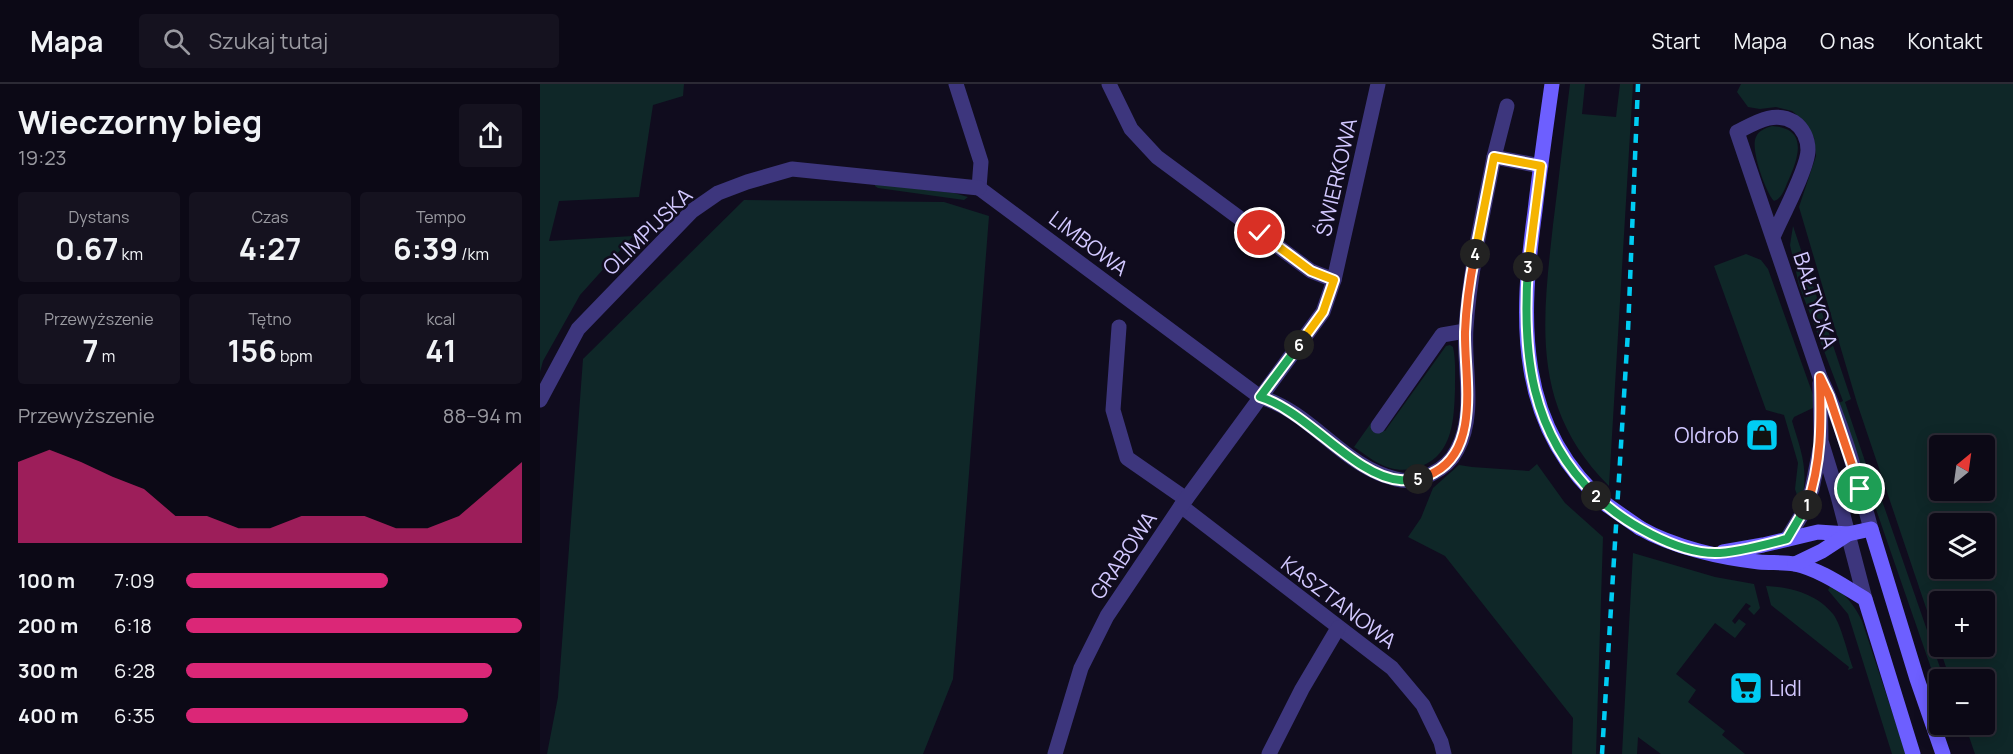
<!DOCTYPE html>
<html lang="pl">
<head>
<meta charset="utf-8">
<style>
	:root { --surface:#0c0916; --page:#15121f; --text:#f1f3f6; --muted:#9a9aa1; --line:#2c2a35; --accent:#db2777 }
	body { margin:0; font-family:Manrope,sans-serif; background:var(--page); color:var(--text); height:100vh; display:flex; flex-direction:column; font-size:22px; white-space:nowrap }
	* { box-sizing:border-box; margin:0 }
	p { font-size:20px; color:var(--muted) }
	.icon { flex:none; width:33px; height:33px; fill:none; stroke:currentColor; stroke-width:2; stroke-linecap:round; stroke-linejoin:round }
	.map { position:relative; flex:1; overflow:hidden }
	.drawer { display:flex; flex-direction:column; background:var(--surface); width:540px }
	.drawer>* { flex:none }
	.needle { width:39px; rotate:29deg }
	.buttons { position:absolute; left:1389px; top:351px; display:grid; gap:12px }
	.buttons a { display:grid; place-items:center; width:66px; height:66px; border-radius:6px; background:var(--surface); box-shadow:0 3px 15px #0003,0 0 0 2px var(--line); font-size:30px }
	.pin { position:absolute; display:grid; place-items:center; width:51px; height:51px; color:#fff; margin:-26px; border:3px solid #fff; border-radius:50%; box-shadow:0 2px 6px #0007 }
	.km { position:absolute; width:30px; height:30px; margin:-15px; border-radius:50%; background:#222; color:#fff; font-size:16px; line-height:30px; text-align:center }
	.round { display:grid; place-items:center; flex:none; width:63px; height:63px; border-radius:6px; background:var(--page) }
	.headline { display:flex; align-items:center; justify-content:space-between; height:102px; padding:0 18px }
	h1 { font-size:33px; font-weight:700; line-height:45px }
	.stats { display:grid; grid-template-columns:repeat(3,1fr); gap:9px; height:102px; padding:6px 18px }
	.stats div { display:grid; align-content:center; border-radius:6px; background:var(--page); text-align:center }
	.stats b { font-size:30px; font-weight:700 }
	.stats small { font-size:16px; font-weight:400 }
	.stats p { font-size:16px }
	.chart { height:168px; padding:12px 18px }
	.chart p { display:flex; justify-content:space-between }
	.chart svg { width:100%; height:108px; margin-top:6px; fill:var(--accent); opacity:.7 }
	ul { padding:0 18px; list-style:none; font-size:20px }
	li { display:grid; grid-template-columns:96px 72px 1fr; align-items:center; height:45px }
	li i { height:15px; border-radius:8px; background:var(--accent) }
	header { display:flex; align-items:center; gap:36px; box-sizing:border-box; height:84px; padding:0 30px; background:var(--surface); border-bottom:2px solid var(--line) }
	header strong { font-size:28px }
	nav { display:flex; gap:33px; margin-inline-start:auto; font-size:21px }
	.search { width:420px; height:54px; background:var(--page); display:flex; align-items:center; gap:15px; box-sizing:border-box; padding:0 21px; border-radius:6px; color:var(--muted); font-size:22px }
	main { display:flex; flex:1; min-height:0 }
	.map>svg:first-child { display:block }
	.green { fill:#0f2728; fill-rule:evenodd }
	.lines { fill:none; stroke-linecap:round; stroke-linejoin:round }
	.street { stroke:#3d367d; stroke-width:15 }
	.secondary { stroke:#6d5fff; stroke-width:15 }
	.rail { stroke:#00ccf3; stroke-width:4.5; stroke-dasharray:9 8; stroke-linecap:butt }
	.secondary-bridge { stroke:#6d5fff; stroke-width:15 }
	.split-1-casing { stroke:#fff; stroke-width:12 }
	.split-2-casing { stroke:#fff; stroke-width:12 }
	.split-3-casing { stroke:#fff; stroke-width:12 }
	.split-4-casing { stroke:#fff; stroke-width:12 }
	.split-5-casing { stroke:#fff; stroke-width:12 }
	.split-6-casing { stroke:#fff; stroke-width:12 }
	.split-7-casing { stroke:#fff; stroke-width:12 }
	.split-1 { stroke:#f0652b; stroke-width:8 }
	.split-2 { stroke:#22a559; stroke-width:8 }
	.split-3 { stroke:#22a559; stroke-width:8 }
	.split-4 { stroke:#f5b400; stroke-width:8 }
	.split-5 { stroke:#f0652b; stroke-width:8 }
	.split-6 { stroke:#22a559; stroke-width:8 }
	.split-7 { stroke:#f5b400; stroke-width:8 }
	.labels { text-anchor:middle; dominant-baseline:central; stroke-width:5; stroke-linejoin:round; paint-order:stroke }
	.street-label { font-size:21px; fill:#d2c8ff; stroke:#100c1e }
	.poi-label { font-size:21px; fill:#d2c8ff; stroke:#100c1e; text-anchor:end }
</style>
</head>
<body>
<header>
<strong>Mapa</strong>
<div class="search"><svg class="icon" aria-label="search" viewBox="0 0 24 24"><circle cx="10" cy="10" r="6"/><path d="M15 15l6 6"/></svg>Szukaj tutaj</div>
<nav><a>Start</a><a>Mapa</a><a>O nas</a><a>Kontakt</a></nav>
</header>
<main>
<section class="drawer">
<div class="headline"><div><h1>Wieczorny bieg</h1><p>19:23</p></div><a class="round"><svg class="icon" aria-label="share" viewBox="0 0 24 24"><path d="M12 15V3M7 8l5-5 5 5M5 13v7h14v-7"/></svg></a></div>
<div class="stats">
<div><p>Dystans</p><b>0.67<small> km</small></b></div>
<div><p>Czas</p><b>4:27</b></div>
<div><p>Tempo</p><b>6:39<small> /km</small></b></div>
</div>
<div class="stats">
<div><p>Przewyższenie</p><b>7<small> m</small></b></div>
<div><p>Tętno</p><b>156<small> bpm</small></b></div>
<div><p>kcal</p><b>41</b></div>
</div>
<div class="chart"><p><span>Przewyższenie</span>88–94 m</p>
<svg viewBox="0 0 160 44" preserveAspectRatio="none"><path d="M0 44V11L10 6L20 11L30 17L40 22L50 33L60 33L70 38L80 38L90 33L100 33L110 33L120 38L130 38L140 33L150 22L160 11V44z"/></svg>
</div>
<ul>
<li><b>100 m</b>7:09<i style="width:60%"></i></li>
<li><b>200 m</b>6:18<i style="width:100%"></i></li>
<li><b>300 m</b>6:28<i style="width:91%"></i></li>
<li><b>400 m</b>6:35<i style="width:84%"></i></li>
</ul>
</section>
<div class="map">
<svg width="1473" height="670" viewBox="0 0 1473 670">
	<rect width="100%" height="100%" fill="#100c1e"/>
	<g class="green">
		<polygon points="0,0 144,0 143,12 113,21 99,113 19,117 9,157 93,152 40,211 3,277 0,288"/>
		<path d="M1030,0H1045L1042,30L1076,33L1080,0H1093L1069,402C991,324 1002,241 1013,141C1019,94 1024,47 1030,0Z"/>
		<path d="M1201,0H1473V670H1435L1425,641L1444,640V596L1410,595L1317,319L1259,123L1276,72L1274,54L1264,37L1252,27L1236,23L1220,25L1208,23L1197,8ZM1400,362H1444V406H1400ZM1400,440H1444V484H1400ZM1400,518H1444V562H1400Z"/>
		<path d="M1232,42C1268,44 1259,72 1249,95C1245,103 1243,114 1234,117C1225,107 1210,64 1216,53C1219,46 1226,44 1232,42Z"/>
		<polygon points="335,100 414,109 428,113 424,116 338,104 335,102"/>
		<polygon points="204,116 404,118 449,132 413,595 383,670 7,670 18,613 43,275"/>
		<polygon points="1253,142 1311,315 1305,318 1330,392 1325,393 1299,319 1303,317 1259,201 1250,161"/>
		<path d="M1206,170L1221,176L1228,185L1277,322L1254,333L1252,337C1260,364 1269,385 1262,414L1257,411L1255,405L1258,379L1244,331L1226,326L1174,182Z"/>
		<path d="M910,261L913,263C916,277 915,292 915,305C914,335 913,369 882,382C872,386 860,387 850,384C836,380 825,370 814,363L831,339L845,347L906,262Z"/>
		<polygon points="997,380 1025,419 1063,453 1056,670 1032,670 1033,634 905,472 868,453 881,434 893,404 919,381 932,383 989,387"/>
		<polygon points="1338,405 1404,595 1400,596 1399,607 1330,408"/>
		<polygon points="1093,469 1175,493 1214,500 1220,524 1214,531 1208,525 1211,522 1206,519 1192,537 1195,540 1199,535 1206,540 1195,554 1175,539 1136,590 1156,606 1148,618 1185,647 1182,651 1205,670 1121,670 1098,653 1097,670 1082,670"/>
		<path d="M1291,501C1305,509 1315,522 1322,537L1366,670H1352L1308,530L1288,506Z"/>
		<path d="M1226,502C1251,503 1277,510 1293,530C1301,540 1308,571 1313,584L1308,586L1309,583L1231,521Z"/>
	</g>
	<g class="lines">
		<g class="street">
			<polyline points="416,0 441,78 439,104"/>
			<polyline points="569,0 591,45 617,73 771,187 794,196"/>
			<polyline points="954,73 967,22"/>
			<path d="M439,104L720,313C772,328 803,383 856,395C878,401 907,386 917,366C937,329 923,283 926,244C930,186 943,130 954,73L1001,82"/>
			<path d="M1233,153C1241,134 1268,84 1268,66C1268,55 1263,44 1254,38C1234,26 1215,39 1197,48L1280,293C1303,340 1317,394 1331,445"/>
			<polyline points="579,243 573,326 587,374 646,415"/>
			<polyline points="1280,299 1281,357 1298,412 1325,515"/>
			<polyline points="0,316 38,245 152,127 178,109 207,98 252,85 439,104"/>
			<polyline points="838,342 902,251 925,247"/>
			<polyline points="641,422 852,584 883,621 901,658 904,670"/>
			<polyline points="1247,455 1264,427 1272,405 1281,360"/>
			<polyline points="515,670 541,584 567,532 641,422 783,228 794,196 838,0"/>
			<polyline points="729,670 762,605 798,544"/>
		</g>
		<g class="secondary">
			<path d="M1012,0C1006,42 1000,84 995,127C980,236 975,343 1067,421"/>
			<path d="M1100,444C1133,463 1181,474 1219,478C1231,479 1244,478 1255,480C1281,486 1303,502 1325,515L1373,670"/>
			<polyline points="1183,468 1223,461 1278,448 1308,450 1331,445 1377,595 1403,670"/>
			<polyline points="1255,480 1282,467 1308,450"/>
		</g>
		<polyline class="rail" points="1062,670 1088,247 1098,0"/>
		<polyline class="secondary-bridge" points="1067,421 1100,444"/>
	</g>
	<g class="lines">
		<defs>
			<path id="split-1" d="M1267,421C1282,377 1281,339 1280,293L1289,312L1320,405"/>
			<path id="split-2" d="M1056,412C1083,438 1136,469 1175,469C1196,469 1227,460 1247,455L1267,421"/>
			<path id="split-3" d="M988,183C982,269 990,349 1056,412"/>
			<polyline id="split-4" points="935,170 954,73 1001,82 988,183"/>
			<path id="split-5" d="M878,395C884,393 890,391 895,388C941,363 924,290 925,248C926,222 930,195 935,170"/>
			<path id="split-6" d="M759,261L720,313C767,327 815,393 860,396C866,397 872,395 878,395"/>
			<polyline id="split-7" points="720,149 771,187 794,196 783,228 759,261"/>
		</defs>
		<use href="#split-1" class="split-1-casing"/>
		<use href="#split-2" class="split-2-casing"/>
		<use href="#split-3" class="split-3-casing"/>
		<use href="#split-4" class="split-4-casing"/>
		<use href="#split-5" class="split-5-casing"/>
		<use href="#split-6" class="split-6-casing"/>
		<use href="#split-7" class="split-7-casing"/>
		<use href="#split-1" class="split-1"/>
		<use href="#split-2" class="split-2"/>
		<use href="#split-3" class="split-3"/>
		<use href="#split-4" class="split-4"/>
		<use href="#split-5" class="split-5"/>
		<use href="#split-6" class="split-6"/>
		<use href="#split-7" class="split-7"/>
	</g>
	<defs>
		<symbol id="shop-square" viewBox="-11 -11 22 22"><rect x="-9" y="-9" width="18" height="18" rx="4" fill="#00ccf3" stroke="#100c1e"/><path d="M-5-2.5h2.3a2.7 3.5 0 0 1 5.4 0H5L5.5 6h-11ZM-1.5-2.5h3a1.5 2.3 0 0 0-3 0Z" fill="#111"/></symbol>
		<symbol id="supermarket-square" viewBox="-11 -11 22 22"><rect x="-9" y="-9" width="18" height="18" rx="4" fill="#00ccf3" stroke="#100c1e"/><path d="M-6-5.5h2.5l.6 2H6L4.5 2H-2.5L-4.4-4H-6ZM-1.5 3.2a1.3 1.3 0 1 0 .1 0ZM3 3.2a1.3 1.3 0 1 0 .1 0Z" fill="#111"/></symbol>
	</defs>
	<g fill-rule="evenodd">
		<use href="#shop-square" x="1203" y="332" width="38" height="38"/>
		<use href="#supermarket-square" x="1187" y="585" width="38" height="38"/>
	</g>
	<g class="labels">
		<g class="street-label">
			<text transform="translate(796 93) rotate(-77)">ŚWIERKOWA</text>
			<text transform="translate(107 147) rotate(-44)">OLIMPIJSKA</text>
			<text transform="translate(549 159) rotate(37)">LIMBOWA</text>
			<text transform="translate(1276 216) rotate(72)">BAŁTYCKA</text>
			<text transform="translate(583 471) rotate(-56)">GRABOWA</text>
			<text transform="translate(799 518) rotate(37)">KASZTANOWA</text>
		</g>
		<g class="poi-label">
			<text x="1199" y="351">Oldrob</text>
			<text x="1229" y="604" text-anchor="start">Lidl</text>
		</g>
	</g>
</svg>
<div class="buttons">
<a><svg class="needle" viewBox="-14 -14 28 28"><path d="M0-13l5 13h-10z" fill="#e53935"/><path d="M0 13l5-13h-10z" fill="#9a9aa1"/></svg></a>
<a><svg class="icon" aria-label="layers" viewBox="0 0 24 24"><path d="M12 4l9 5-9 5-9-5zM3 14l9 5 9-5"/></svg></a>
<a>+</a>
<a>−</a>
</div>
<div class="pin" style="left:1320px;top:405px;background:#1e9e55"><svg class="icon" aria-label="arrive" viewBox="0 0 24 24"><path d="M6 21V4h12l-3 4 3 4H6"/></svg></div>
<div class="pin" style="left:720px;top:149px;background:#d93025"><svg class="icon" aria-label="check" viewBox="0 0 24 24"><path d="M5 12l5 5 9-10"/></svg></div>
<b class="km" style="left:1267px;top:421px">1</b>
<b class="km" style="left:1056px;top:412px">2</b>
<b class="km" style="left:988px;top:183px">3</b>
<b class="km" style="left:935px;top:170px">4</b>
<b class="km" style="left:878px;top:395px">5</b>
<b class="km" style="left:759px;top:261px">6</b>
</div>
</main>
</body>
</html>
